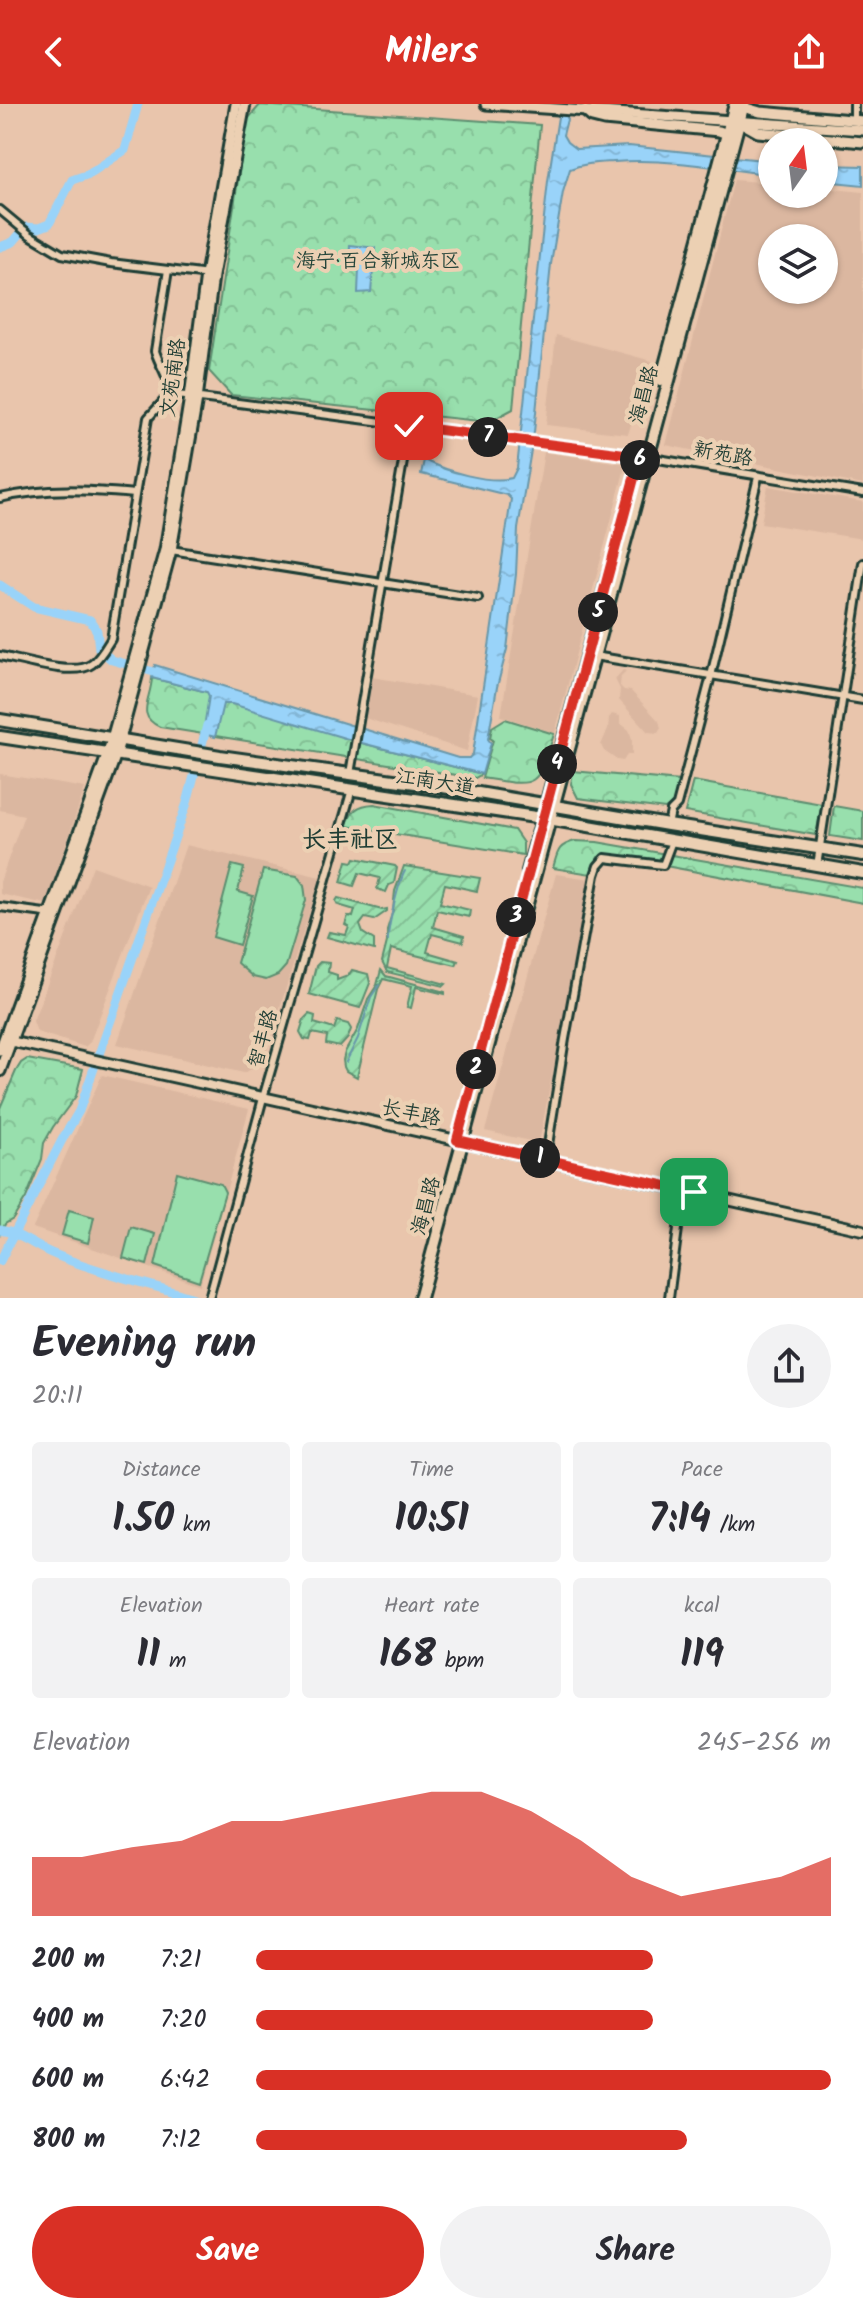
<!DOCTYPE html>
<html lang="en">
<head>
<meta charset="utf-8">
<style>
	:root { --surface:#fff; --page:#f2f2f3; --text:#2b2b33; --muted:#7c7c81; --accent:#d93025 }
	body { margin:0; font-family:Kalam,"LXGW WenKai TC",sans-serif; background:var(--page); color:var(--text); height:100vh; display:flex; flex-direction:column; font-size:30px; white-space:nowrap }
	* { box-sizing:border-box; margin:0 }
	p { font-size:26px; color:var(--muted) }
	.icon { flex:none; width:44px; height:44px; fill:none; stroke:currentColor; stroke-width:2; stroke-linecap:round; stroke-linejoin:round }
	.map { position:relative; height:1194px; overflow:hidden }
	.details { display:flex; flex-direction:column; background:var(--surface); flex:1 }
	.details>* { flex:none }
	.needle { width:52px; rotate:14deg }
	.tools { position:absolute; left:758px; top:24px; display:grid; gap:16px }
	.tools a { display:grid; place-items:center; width:80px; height:80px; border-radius:50%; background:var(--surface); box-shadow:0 2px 6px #0004; font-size:40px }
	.pin { position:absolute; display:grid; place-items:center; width:68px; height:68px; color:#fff; margin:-34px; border-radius:16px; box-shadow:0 4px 12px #0006 }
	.km { position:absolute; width:40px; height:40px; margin:-20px; border-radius:50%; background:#222; color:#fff; font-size:22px; line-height:40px; text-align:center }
	.round { display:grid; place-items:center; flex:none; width:84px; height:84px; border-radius:42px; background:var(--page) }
	.head { display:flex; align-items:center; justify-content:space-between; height:136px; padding:0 32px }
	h1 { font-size:44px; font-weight:700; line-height:60px }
	.figures { display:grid; grid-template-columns:repeat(3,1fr); gap:12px; height:136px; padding:8px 32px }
	.figures div { display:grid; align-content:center; border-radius:8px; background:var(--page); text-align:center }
	.figures b { font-size:40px; font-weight:700 }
	.figures small { font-size:22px; font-weight:400 }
	.figures p { font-size:22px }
	.chart { height:224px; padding:16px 32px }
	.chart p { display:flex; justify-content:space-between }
	.chart svg { width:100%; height:144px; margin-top:8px; fill:var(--accent); opacity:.7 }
	.action { display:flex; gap:16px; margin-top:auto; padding:16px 32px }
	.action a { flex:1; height:92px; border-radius:48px; background:var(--accent); color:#fff; font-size:32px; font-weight:700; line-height:92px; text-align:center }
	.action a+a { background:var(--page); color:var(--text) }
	ul { padding:0 32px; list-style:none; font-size:26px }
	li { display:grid; grid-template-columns:128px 96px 1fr; align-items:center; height:60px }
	li i { height:20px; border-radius:10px; background:var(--accent) }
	header { display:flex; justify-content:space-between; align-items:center; height:104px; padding:0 32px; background:var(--accent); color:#fff; font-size:36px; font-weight:700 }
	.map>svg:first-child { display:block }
	.built { fill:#dbb7a0; fill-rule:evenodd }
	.forest { fill:url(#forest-crowns); stroke:#5c8e70; stroke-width:2 }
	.garden { fill:url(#garden-furrows); stroke:#5c8e70; stroke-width:2 }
	.pitch { fill:#98dfad; stroke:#5c8e70; stroke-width:2 }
	.water { fill:url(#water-ripples); stroke:#6897aa; stroke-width:2 }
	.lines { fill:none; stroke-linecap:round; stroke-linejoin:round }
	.stream { stroke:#6897aa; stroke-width:2 }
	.river { stroke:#99d3f9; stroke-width:9 }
	.minor-casing { stroke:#1f3d34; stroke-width:12 }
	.tertiary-casing { stroke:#1f3d34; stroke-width:14 }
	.secondary-casing { stroke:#1f3d34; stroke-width:15 }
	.primary-casing { stroke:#1f3d34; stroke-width:16 }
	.trunk-casing { stroke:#1f3d34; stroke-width:16 }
	.minor { stroke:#ecd0b3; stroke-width:6 }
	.tertiary { stroke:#ecd0b3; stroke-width:8 }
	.secondary { stroke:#ecd0b3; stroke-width:9 }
	.primary { stroke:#ecd0b3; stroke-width:10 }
	.trunk { stroke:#ecd0b3; stroke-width:10 }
	.route-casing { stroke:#fff; stroke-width:16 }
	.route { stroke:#d93025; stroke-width:10 }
	.labels { text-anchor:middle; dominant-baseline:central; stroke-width:8; stroke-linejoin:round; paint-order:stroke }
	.park-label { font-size:20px; fill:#25453a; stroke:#ecd0b3 }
	.street-label { font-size:20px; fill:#1f3d34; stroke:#ecd0b3 }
	.quarter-label { font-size:24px; font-weight:bold; fill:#1f3d34; stroke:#ecd0b3 }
</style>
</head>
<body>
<header><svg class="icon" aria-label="back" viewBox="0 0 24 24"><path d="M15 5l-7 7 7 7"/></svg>Milers<svg class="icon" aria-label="share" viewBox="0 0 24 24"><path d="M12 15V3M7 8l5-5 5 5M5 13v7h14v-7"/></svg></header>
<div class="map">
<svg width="863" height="1194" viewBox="0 0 863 1194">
	<defs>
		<pattern id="forest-crowns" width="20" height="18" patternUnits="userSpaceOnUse" patternTransform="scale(2)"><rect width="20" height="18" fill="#98dfad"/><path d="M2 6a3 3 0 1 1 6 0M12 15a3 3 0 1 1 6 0" fill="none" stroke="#83c095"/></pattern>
		<pattern id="garden-furrows" width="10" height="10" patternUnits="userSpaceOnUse" patternTransform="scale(2)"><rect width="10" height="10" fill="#98dfad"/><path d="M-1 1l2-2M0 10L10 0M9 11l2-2" fill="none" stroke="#83c095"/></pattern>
		<pattern id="water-ripples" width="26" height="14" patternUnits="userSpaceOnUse" patternTransform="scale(2)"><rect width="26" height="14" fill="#99d3f9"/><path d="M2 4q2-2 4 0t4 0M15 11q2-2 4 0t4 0" fill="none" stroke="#83b6d6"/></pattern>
	</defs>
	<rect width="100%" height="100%" fill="#e9c5ac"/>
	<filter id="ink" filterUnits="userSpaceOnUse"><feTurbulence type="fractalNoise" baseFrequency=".0125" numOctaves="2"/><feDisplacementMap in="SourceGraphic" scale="16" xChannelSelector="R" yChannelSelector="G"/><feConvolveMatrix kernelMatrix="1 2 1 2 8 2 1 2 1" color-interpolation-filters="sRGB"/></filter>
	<g filter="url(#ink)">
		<g class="built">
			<path d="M734,76L772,79V90H824V84L863,88V381L666,341ZM772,134H824V186H772Z"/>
			<polygon points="556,231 652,257 628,330 546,321"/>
			<polygon points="544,348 626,360 555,629 501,612"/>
			<polygon points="768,382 863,398 863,435 761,419"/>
			<polygon points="623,566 626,567 621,572 620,582 624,586 631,587 659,617 661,624 658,629 648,628 619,596 620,585 615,575"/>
			<polygon points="372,573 478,591 467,647 365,614"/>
			<polygon points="612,610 620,612 620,619 629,626 632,635 632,651 627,651 623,657 617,656 604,647 601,641 608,625 609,614"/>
			<polygon points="0,670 85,684 46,800 0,790 0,778 24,711 0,706"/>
			<polygon points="186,741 320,773 263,959 244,969 117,940"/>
			<polygon points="93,762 149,782 90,938 85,943 37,928 33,917"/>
			<polygon points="556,770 590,775 539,1039 485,1027"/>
			<polygon points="102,971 249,1005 200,1181 33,1124"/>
		</g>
		<g class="forest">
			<polygon points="260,1 540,21 513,305 489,318 231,291 209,267 247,16"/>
			<path d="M152,574L207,588L358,638L482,670L475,674L160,623C135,612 151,595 152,574Z"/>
			<path d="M505,615L554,630C537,685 538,683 482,674L493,636L490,634L492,623Z"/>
			<polygon points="573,667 679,677 673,699 665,705 578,694 571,680"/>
			<polygon points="693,677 822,700 816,731 685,708"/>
			<path d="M374,700L514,726L523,739V751L346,722C352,706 357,701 374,700Z"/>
			<polygon points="834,702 863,707 863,737 830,732"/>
			<path d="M575,737L597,738L863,784V799L607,751L598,753L591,770L553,764C558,747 557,742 575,737Z"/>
			<polygon points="27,955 83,965 76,992 53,1023 44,1039 42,1055 26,1094 13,1115 5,1120 0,1131 0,1004 16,967 21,959"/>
		</g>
		<g class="garden">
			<polygon points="355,754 395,762 397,764 394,779 389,781 386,788 377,785 380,774 359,769 354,782 341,778 347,757 353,758"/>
			<polygon points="404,762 480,774 477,787 445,780 440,799 470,806 469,813 437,806 433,823 464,832 463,838 432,830 427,848 458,857 456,861 391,845 387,864 446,880 444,882 387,868 382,858 387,838 387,826 393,806 395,787"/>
			<polygon points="338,794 382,806 387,805 387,807 374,816 365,814 360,821 363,829 374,836 374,846 327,833 329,828 346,831 349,823 345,821 348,812 353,813 355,806 338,801 336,797"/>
			<polygon points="320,858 329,859 328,868 337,871 337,876 348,872 352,866 368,870 370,879 360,904 309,890 316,862"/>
			<polygon points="381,866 386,872 445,888 445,890 416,883 411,904 407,903 412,882 383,875 378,885 357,973 346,967 344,963 343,956 345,948 358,925 368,895 377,881"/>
			<polygon points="309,910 315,912 314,919 334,925 337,917 348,920 351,925 348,934 340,943 326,940 327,932 312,929 310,936 304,935 300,928 304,915"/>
		</g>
		<g class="pitch">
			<polygon points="232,761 244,764 238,787 236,787 253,792 239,841 213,833"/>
			<polygon points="263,766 297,772 304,781 306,796 286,862 278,871 266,876 253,873 237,859"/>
			<polygon points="177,1068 221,1080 225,1088 199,1177 155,1162"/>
			<polygon points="69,1106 94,1113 88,1139 62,1131"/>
			<polygon points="131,1123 155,1130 147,1161 123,1154"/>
		</g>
		<g class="water">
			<path d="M560,0H571L563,31L567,38L576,45L629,42L772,57V71C719,64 667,54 614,58C598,59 584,59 570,65L563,88L551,160L534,328L518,425L516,470L507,545L497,583L488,635L491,639L482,670L358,638L232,600H223L215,633L203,630L209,592L207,588L152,574L155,561L458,654H469L473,650L511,395L507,391L421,370L424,356C445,367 489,380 512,374L517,364L548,77Z"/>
			<polygon points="824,61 863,62 863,81 824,77"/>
			<polygon points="350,141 375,144 371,188 358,189 359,164 349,162"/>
		</g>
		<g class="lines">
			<g class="stream">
				<path d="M388,837C387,825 399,777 405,767"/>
				<polyline points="346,958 358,934 371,893 379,881"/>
			</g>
			<g class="river">
				<polyline points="0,143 13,138 26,123 39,124 49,120 72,76 89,70 125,46 138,0"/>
				<polyline points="0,481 34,503 90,516 97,527 99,545 112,556 164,571"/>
				<path d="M0,1126C21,1129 36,1144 56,1151C99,1169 149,1180 194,1194"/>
				<polyline points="0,1157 62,1036 79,1007 187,699 207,621"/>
			</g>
			<defs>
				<g id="minor">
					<polyline points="854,16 854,0"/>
					<polyline points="0,106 30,131 62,150 111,159 209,171"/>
					<path d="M168,166L155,247C161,265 168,270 170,290"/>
					<path d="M0,394C49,383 86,386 135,390"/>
					<polyline points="171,446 478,494"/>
					<path d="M0,552C21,556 75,573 92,560C100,554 106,543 111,535L148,314L170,290L640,352L863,389"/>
					<polyline points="594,552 863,596"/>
					<polyline points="350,670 409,322"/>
					<polyline points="668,721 671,707 677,701 711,572 758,373"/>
					<polyline points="817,762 863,459"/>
					<polyline points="0,803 52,810"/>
					<polyline points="547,1047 565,935 595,771 598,762 605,754 663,761 672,737"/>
					<polyline points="209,1194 263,994 352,685"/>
					<polyline points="669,1194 683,1086"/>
				</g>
				<polyline id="tertiary" points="5,936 863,1126"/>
				<g id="secondary">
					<polyline points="486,0 863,26"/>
					<polyline points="743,3 760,8 863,17"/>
					<polyline points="584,6 592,13 604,16 719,27 727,30"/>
					<polyline points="742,19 758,28 863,38"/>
					<polyline points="0,946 108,649 165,446 190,293 206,171 236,0"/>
					<polyline points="0,967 116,650 171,446 197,295 213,172 245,0"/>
				</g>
				<g id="primary">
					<polyline points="661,276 735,0"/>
					<polyline points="528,767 608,473"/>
					<polyline points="420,1194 744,0"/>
				</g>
				<g id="trunk">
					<polyline points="0,616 220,652 437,682 668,721 863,751"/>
					<polyline points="0,633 542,714 863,769"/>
				</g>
			</defs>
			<use href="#minor" class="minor-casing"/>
			<use href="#tertiary" class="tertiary-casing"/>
			<use href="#secondary" class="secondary-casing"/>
			<use href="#primary" class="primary-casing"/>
			<use href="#trunk" class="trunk-casing"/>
			<use href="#minor" class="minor"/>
			<use href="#tertiary" class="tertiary"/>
			<use href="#secondary" class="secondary"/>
			<use href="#primary" class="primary"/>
			<use href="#trunk" class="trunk"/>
		</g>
	</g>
	<g class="lines" filter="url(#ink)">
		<defs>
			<polyline id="route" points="409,322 640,352 457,1036 694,1088"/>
		</defs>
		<use href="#route" class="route-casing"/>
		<use href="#route" class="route"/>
	</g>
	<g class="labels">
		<g class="park-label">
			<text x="378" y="158">海宁·百合新城东区</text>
		</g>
		<g class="street-label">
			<text transform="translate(174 274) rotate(-82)">文苑南路</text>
			<text transform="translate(645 291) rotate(-75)">海昌路</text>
			<text transform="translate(723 351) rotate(10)">新苑路</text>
			<text transform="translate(435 679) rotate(9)">江南大道</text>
			<text transform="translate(264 935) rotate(-74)">智丰路</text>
			<text transform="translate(411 1010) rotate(12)">长丰路</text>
			<text transform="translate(427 1102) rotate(-75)">海昌路</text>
		</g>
		<g class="quarter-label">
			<text x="350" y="736">长丰社区</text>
		</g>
	</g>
</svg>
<div class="tools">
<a><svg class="needle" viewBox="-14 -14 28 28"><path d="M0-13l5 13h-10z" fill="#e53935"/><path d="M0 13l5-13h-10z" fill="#7c7c81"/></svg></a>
<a><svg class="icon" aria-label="layers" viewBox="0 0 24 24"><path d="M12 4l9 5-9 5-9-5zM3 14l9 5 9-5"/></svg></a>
</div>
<div class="pin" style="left:694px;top:1088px;background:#1e9e55"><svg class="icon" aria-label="arrive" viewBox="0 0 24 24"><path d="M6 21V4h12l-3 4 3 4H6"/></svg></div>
<div class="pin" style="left:409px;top:322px;background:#d93025"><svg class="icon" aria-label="check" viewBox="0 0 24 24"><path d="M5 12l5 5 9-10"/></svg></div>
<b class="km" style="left:540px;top:1054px">1</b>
<b class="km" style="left:476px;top:965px">2</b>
<b class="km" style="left:516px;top:813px">3</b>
<b class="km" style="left:557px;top:660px">4</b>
<b class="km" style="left:598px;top:508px">5</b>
<b class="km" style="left:640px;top:356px">6</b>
<b class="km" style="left:488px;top:333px">7</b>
</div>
<section class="details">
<div class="head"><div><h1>Evening run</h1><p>20:11</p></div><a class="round"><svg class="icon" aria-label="share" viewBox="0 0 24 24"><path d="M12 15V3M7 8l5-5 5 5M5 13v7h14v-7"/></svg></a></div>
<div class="figures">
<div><p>Distance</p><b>1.50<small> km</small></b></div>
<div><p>Time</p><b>10:51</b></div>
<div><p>Pace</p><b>7:14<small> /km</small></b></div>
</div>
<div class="figures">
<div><p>Elevation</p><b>11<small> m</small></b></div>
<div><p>Heart rate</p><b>168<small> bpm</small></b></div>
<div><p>kcal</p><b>119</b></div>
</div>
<div class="chart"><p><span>Elevation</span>245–256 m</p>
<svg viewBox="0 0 160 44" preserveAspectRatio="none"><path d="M0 44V26L10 26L20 23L30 21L40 15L50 15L60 12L70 9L80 6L90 6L100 12L110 21L120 32L130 38L140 35L150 32L160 26V44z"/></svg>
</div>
<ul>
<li><b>200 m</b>7:21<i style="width:69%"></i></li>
<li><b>400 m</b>7:20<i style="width:69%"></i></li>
<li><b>600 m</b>6:42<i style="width:100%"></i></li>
<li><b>800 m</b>7:12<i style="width:75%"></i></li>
</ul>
<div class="action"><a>Save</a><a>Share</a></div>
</section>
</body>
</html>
